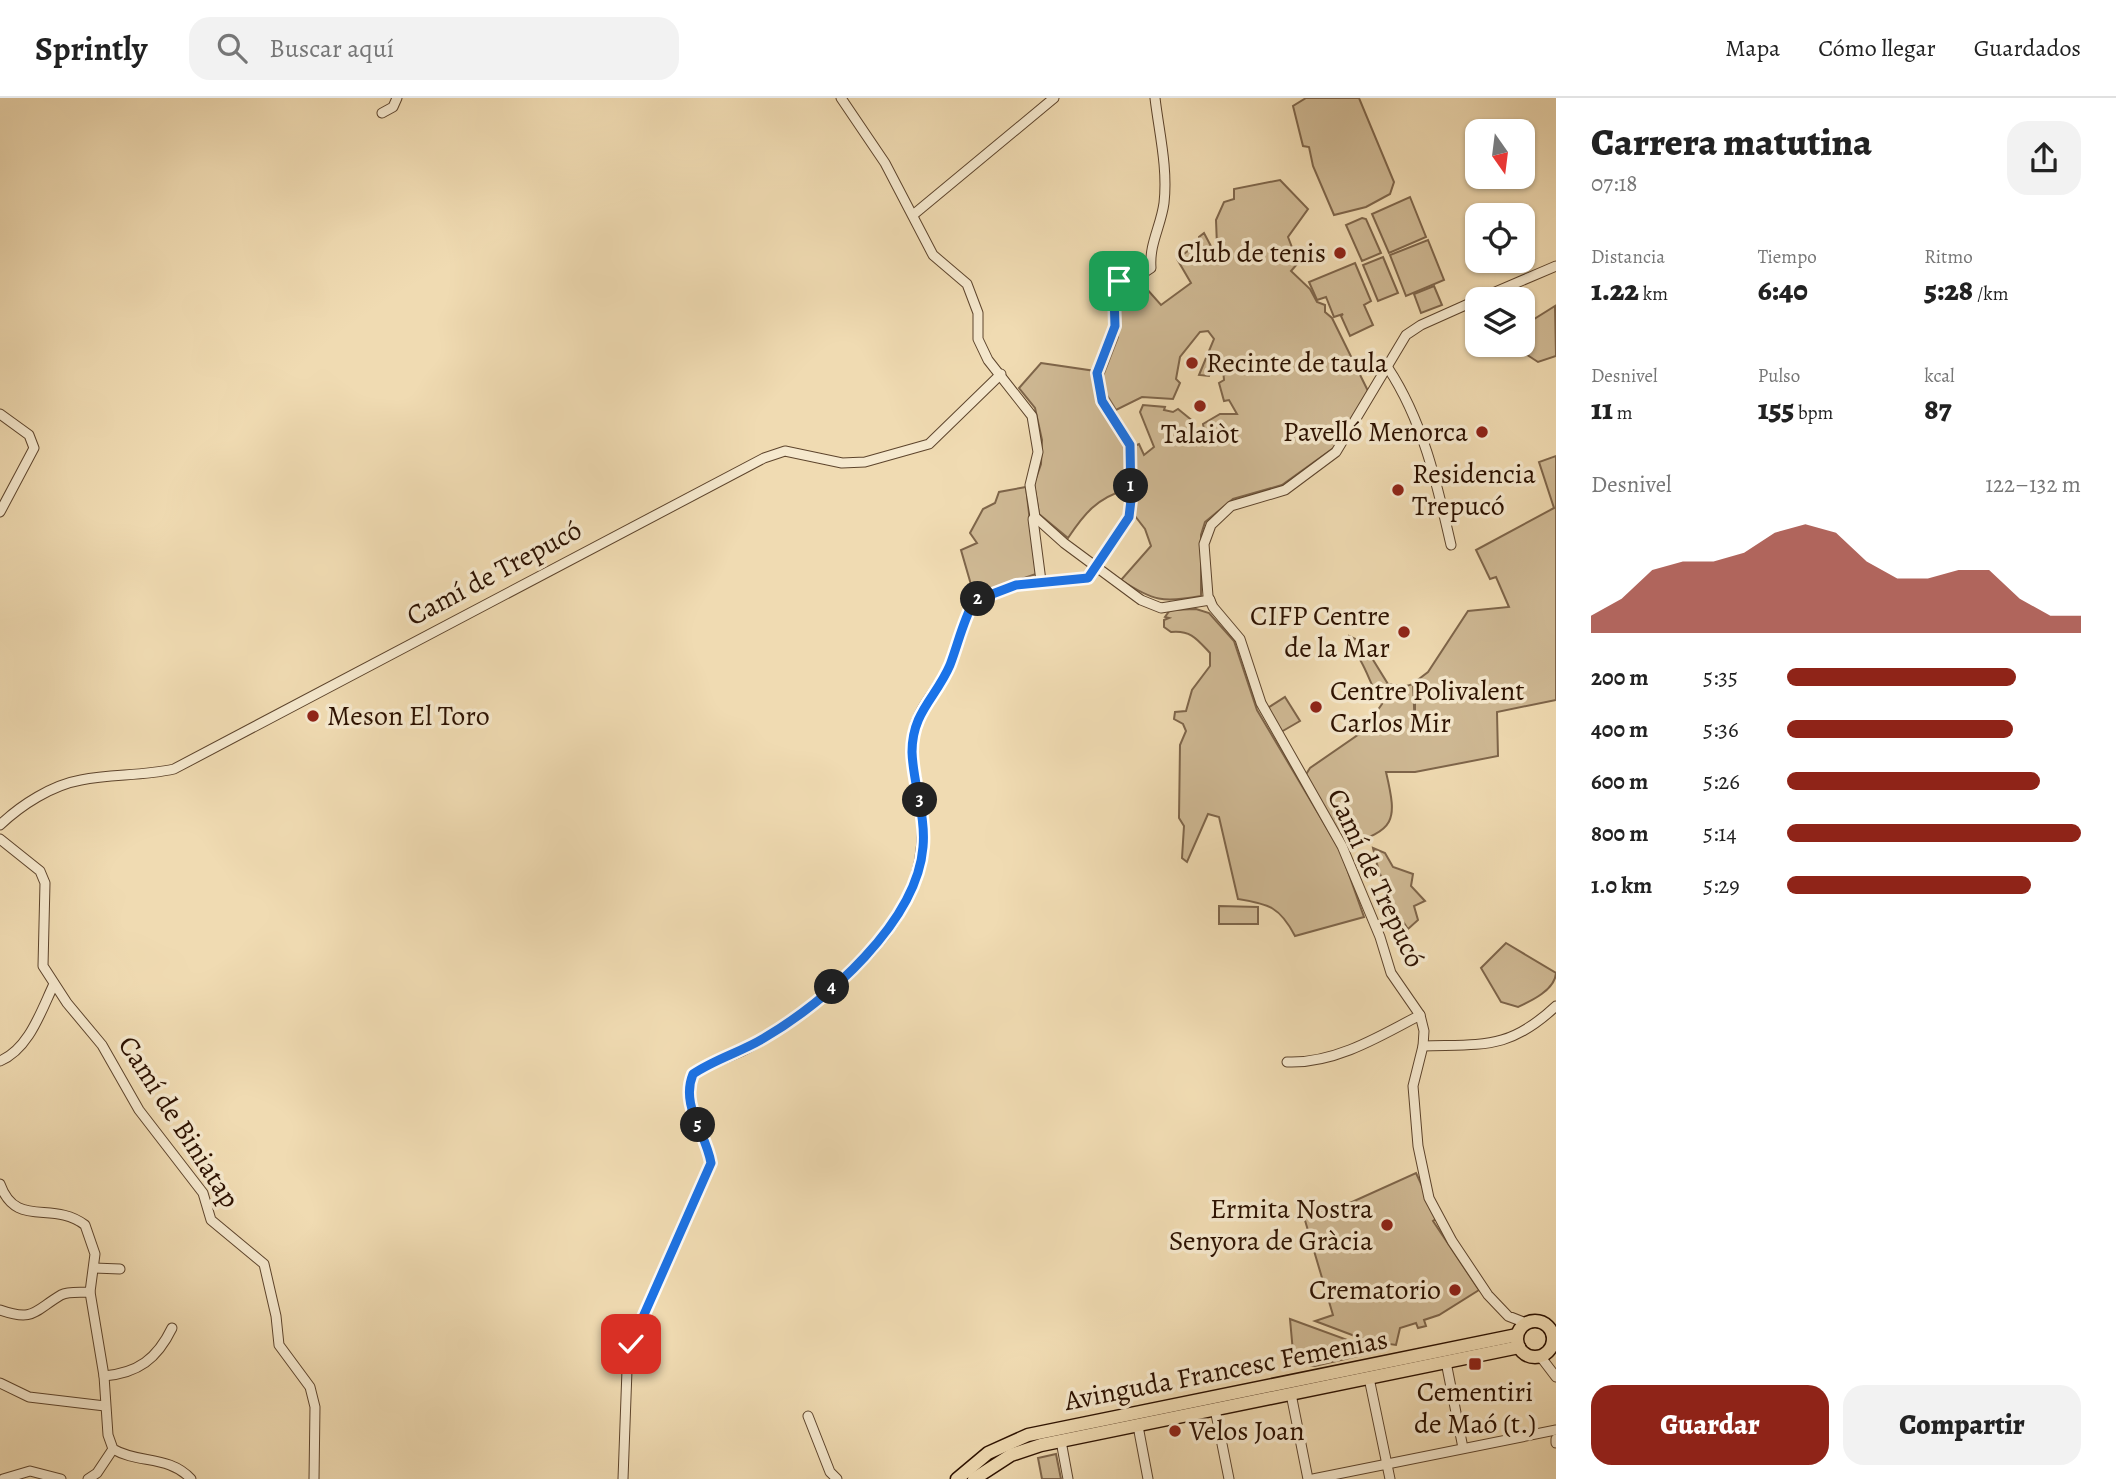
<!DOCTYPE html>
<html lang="es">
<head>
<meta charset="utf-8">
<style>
	:root { --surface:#fff; --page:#f2f2f2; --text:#222; --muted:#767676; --line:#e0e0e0; --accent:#8f2418 }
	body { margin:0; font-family:Alegreya,serif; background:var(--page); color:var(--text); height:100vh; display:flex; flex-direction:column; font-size:26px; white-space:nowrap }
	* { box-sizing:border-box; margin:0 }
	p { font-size:23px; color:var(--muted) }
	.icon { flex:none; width:38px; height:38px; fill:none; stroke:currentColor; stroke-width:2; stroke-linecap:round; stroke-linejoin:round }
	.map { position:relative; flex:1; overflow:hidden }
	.side { display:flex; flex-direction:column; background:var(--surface); width:560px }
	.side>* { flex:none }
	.needle { width:46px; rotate:166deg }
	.fabs { position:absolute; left:1465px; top:21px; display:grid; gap:14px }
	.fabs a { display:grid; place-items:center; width:70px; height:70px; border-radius:14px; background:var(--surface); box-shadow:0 2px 5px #0004; font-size:35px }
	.pin { position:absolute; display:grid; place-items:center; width:60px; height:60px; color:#fff; margin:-30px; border-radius:14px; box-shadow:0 4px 10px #0006 }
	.km { position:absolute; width:35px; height:35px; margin:-18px; border-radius:50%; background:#222; color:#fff; font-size:19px; line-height:35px; text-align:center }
	.round { display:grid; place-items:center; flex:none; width:74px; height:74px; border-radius:21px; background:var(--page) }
	.overview { display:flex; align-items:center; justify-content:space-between; height:119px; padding:0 35px }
	h1 { font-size:38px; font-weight:800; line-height:52px }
	.stats { display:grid; grid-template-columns:repeat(3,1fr); gap:10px; height:119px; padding:7px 35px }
	.stats div { display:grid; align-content:center }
	.stats b { font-size:30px; font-weight:800 }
	.stats small { font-size:19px; font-weight:400 }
	.stats p { font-size:19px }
	.chart { height:196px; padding:14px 35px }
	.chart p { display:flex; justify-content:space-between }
	.chart svg { width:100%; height:126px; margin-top:7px; fill:var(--accent); opacity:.7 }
	.button { display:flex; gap:14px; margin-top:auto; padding:14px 35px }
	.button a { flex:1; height:80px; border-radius:21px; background:var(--accent); color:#fff; font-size:28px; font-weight:800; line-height:80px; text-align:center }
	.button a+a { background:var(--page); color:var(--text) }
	ul { padding:0 35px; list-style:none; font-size:23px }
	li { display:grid; grid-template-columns:112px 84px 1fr; align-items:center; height:52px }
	li i { height:18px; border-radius:9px; background:var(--accent) }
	header { display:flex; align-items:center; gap:42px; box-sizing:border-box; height:98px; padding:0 35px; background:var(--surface); border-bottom:2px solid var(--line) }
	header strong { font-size:33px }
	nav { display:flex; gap:38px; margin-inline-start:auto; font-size:24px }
	.search { width:490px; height:63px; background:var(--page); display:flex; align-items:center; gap:18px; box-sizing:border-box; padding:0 24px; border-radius:21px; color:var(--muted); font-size:26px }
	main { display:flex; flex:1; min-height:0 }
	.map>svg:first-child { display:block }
	.green { fill:#cfb994; stroke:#7e654a; stroke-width:2 }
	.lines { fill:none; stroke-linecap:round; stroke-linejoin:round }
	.minor-casing { stroke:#5d442c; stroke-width:11 }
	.major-casing { stroke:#2c1100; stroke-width:15 }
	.minor { stroke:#f5e8cd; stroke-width:9 }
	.major { stroke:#f0dbb2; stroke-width:12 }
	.route-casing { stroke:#fff; stroke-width:14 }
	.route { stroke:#1a73e8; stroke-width:9 }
	.poi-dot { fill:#8f2418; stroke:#f5e8cd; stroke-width:2.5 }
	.labels { text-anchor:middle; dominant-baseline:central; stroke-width:7; stroke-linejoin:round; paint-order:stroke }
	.poi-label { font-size:28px; fill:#2c1100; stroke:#f5e8cd; text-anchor:end }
	.street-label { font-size:28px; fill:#2c1100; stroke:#f5e8cd }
</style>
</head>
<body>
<header>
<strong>Sprintly</strong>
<div class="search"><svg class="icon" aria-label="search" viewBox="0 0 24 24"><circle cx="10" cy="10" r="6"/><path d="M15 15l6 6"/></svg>Buscar aquí</div>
<nav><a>Mapa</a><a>Cómo llegar</a><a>Guardados</a></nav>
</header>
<main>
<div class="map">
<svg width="1556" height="1381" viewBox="0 0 1556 1381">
	<rect width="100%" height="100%" fill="#f0dbb2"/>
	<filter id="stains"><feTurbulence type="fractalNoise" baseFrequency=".00286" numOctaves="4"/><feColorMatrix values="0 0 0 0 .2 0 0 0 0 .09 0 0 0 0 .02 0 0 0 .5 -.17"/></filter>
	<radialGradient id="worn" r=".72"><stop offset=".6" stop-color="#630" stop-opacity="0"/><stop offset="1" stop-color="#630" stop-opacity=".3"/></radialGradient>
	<g class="green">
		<polygon points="1306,0 1359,0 1394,84 1390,96 1366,109 1334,117 1313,68 1309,49 1303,48 1293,8"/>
		<path d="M1280,82L1308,111L1288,139L1298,165L1291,173L1310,191L1317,204L1325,207V214L1332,220L1368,293L1335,349L1282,387L1233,401L1205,424L1201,437V498C1163,505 1153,503 1121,482L1151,448L1145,431L1135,418L1132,349L1139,346L1144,357L1154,349L1140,314L1143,307L1165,309L1164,312L1173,314L1178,311L1194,324L1192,329L1198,338L1204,332L1203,326L1220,316H1237L1229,302L1224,303L1219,285L1224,282L1223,271L1211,272L1209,278L1199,277L1214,241L1208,233L1200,234L1180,259L1176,281L1180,285L1173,301L1142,299L1116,312L1105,294L1103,278L1118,239L1121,196L1125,187L1138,181L1161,207L1191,185L1177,161L1200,144L1199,139L1204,135L1213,152L1217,148L1216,122L1224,104L1234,101V91Z"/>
		<polygon points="1410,99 1426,139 1389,155 1372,116"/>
		<polygon points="1362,120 1366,121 1381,155 1362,163 1346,127"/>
		<polygon points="1428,142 1444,182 1406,198 1390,157"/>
		<polygon points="1383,159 1398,195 1378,203 1363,167"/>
		<polygon points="1355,165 1371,203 1364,207 1373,227 1350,238 1341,218 1343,216 1334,219 1326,199 1317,202 1309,184"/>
		<polygon points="1434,188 1442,207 1421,215 1414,196"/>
		<polygon points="1555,208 1556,258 1538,264 1512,247 1522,247 1523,228"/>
		<path d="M1041,265L1095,273L1102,311L1128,352L1125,392C1097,400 1084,416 1068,440L1039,416L1034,386L1041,366L1042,342L1035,310L1019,290Z"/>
		<path d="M1556,358V602L1497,614L1498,658L1415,674H1386C1398,725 1395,731 1346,748L1305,678L1310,670L1362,634L1382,606C1369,586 1366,564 1348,546L1349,538L1362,544L1388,586L1403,589L1413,586L1415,631V584L1428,574L1468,513L1509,509L1496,479L1490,481L1476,452L1554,410L1539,364Z"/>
		<polygon points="1026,389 1036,476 974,497 961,452 977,445 970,435 983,411 995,405 999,394"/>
		<path d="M1196,511L1209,515L1234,543L1257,612L1341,754L1364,819L1295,838C1280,809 1269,806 1238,801L1219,719L1208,716L1187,764L1182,760L1184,728L1179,720L1180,647L1186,633L1183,626L1174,621L1175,614L1186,613L1192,592L1210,568V555C1197,541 1191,532 1171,534L1164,529V522L1169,520L1165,519L1170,512Z"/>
		<polygon points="1285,599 1300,623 1281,634 1266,611"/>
		<path d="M1373,750L1385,755L1393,769L1413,776L1411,788L1425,803L1414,808L1418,822L1408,831C1391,807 1379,779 1373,750Z"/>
		<polygon points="1219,808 1258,809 1258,826 1219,826"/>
		<path d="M1506,845L1556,875C1555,892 1531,903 1518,909L1501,904L1481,870Z"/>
		<polygon points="1416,1075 1437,1120 1433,1123 1479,1192 1439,1217 1424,1222 1426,1228 1418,1230 1416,1225 1400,1230 1396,1247 1368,1243 1315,1223 1333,1217 1304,1119 1352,1104"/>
		<polygon points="1290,1221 1353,1244 1362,1257 1315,1268 1294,1265"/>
		<polygon points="1056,1356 1061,1381 1042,1381 1038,1360"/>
	</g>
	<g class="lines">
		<defs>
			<g id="minor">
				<polyline points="841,0 885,65 933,157 967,186 978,215 978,241 988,262 1032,318 1038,354 1030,387 1035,419 1064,445 1141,502 1161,510 1210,502"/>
				<polyline points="382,15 393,9 397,0"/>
				<polyline points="913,117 1054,0"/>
				<polyline points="1479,201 1556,168"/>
				<polyline points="1477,202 1421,227 1406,237 1336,354 1285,392 1231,408 1211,427 1204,446 1208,498 1213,509 1240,541 1261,605 1342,748 1380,839 1391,875 1420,917 1424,933 1423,948 1413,988 1418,1048 1429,1100 1452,1143 1488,1197 1508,1218 1526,1225"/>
				<path d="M1388,270C1423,323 1437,386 1451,447"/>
				<polyline points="0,316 29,337 34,350 0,414"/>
				<polyline points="1035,419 1033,421 1041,483"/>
				<path d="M0,727C21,707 52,687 81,682C112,676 142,678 174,671L764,360L785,353L842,365L865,364L929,346L1001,276"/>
				<polyline points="0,741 40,773 45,785 43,868 67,905 102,947 139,1012 203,1095 211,1122 264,1166 276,1218 279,1247 310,1289 315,1309 314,1381"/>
				<path d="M1423,948C1484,946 1509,952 1556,908"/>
				<path d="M0,963C29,951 41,913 54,886"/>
				<path d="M1287,964C1334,966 1379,939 1420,917"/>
				<path d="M0,1086C16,1131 52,1102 85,1127L95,1156L90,1194L104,1278L108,1337L113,1351C138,1366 169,1357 191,1381"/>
				<polyline points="94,1170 120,1171"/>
				<path d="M0,1212C34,1224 34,1213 61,1197C69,1193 81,1195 90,1194"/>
				<polyline points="1540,1258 1556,1279"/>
				<polyline points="1446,1264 1463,1350"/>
				<path d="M104,1278C138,1275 157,1261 172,1230"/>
				<polyline points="1369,1280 1390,1381"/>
				<polyline points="0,1285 29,1299 105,1308"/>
				<polyline points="1291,1296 1308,1381"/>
				<polyline points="1215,1311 1229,1381"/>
				<polyline points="808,1318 830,1374 837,1381"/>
				<polyline points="1138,1328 1148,1381"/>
				<polyline points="1556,1341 1556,1345"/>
				<polyline points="1061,1343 1068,1381"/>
				<polyline points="3,1381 30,1373 61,1381"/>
				<polyline points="88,1381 97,1375 113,1351"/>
				<path d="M623,1381L627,1272L630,1246L711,1065C706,1034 680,1008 693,976C710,965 728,960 746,951C786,930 829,896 861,864C908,817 930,768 920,701C916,679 909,654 914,632C919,609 936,593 947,572C959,550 963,525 974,503L1016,487L1088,480L1129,419L1131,402L1130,347L1102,303L1097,275L1115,228L1114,197L1119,183L1142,176L1151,170C1149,146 1161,128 1164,105C1168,70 1159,34 1155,0"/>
				<polyline points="1313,1381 1556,1332"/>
			</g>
			<g id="major">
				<circle cx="1535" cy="1241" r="18"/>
				<polyline points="957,1381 988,1355 1028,1337 1517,1237"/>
				<polyline points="974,1381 1011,1357 1041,1347 1519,1249"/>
			</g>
		</defs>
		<use href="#minor" class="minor-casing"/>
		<use href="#major" class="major-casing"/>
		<use href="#minor" class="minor"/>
		<use href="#major" class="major"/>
	</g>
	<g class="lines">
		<defs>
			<path id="route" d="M631,1246L711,1065C706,1034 680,1008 693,976C715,961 741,954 764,940C826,904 917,824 923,749C926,717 913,686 912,654C912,614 936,600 950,567C958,546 963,523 974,503L1016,487L1088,480L1129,419L1131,402L1130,347L1102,303L1097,275L1115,228L1114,197L1119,183"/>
		</defs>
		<use href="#route" class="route-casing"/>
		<use href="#route" class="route"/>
	</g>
	<g class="poi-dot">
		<circle cx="1340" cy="155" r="7"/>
		<circle cx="1192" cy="265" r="7"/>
		<circle cx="1200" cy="308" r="7"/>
		<circle cx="1482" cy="334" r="7"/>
		<circle cx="1398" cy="392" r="7"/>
		<circle cx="1404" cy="534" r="7"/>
		<circle cx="1316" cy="609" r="7"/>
		<circle cx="313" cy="618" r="7"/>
		<circle cx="1387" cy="1127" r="7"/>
		<circle cx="1455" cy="1192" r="7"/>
		<rect x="1468" y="1259" width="14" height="14" rx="3.5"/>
		<circle cx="1175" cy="1333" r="7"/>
	</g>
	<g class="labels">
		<g class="poi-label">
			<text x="1326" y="155">Club de tenis</text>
			<text x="1206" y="265" text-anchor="start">Recinte de taula</text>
			<text x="1468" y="334">Pavelló Menorca</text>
			<text x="1200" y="336" text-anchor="middle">Talaiòt</text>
			<text x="1412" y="376" text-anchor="start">Residencia<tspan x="1412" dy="32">Trepucó</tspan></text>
			<text x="1390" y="518">CIFP Centre<tspan x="1390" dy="32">de la Mar</tspan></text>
			<text x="1330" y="593" text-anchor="start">Centre Polivalent<tspan x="1330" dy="32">Carlos Mir</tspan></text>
			<text x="327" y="618" text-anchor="start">Meson El Toro</text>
			<text x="1373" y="1111">Ermita Nostra<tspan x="1373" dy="32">Senyora de Gràcia</tspan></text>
			<text x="1441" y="1192">Crematorio</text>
			<text x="1475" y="1294" text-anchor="middle">Cementiri<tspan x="1475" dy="32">de Maó (t.)</tspan></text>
			<text x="1189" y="1333" text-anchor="start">Velos Joan</text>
		</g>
		<g class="street-label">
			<text transform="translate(494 475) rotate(-28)">Camí de Trepucó</text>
			<text transform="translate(1376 780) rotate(65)">Camí de Trepucó</text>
			<text transform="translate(179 1024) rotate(57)">Camí de Biniatap</text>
			<text transform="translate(1226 1272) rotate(-11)">Avinguda Francesc Femenias</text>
		</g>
	</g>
	<rect width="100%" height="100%" filter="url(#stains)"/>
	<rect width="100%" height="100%" fill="url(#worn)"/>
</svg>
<div class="fabs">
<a><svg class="needle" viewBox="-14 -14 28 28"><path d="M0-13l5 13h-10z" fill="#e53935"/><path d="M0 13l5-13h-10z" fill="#767676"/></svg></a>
<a><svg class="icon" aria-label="locate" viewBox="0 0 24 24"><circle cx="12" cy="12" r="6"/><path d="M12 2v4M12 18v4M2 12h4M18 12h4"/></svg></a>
<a><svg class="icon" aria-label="layers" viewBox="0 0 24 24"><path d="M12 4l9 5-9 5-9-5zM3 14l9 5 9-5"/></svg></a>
</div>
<div class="pin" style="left:1119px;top:183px;background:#1e9e55"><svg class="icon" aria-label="arrive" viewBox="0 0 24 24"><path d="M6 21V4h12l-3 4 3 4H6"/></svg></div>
<div class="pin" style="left:631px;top:1246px;background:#d93025"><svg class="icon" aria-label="check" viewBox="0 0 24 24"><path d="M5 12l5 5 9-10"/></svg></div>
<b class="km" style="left:1131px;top:388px">1</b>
<b class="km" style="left:978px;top:501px">2</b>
<b class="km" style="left:920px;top:702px">3</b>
<b class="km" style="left:832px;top:889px">4</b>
<b class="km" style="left:698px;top:1027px">5</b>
</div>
<section class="side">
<div class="overview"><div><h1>Carrera matutina</h1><p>07:18</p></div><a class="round"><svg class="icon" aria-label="share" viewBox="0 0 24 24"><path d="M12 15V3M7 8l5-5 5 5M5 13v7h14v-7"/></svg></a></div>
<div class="stats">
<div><p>Distancia</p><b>1.22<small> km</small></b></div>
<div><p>Tiempo</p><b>6:40</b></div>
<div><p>Ritmo</p><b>5:28<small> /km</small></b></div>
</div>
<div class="stats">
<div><p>Desnivel</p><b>11<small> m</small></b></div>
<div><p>Pulso</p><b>155<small> bpm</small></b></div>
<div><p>kcal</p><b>87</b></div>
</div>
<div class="chart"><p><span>Desnivel</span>122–132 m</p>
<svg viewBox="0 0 160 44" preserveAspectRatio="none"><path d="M0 44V38L10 32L20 22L30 19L40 19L50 16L60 9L70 6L80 9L90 19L100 25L110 25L120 22L130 22L140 32L150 38L160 38V44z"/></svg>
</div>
<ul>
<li><b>200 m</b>5:35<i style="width:78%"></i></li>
<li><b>400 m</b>5:36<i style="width:77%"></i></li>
<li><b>600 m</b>5:26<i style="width:86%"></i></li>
<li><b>800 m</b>5:14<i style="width:100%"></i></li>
<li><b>1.0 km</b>5:29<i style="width:83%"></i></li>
</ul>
<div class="button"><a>Guardar</a><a>Compartir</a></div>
</section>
</main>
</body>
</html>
